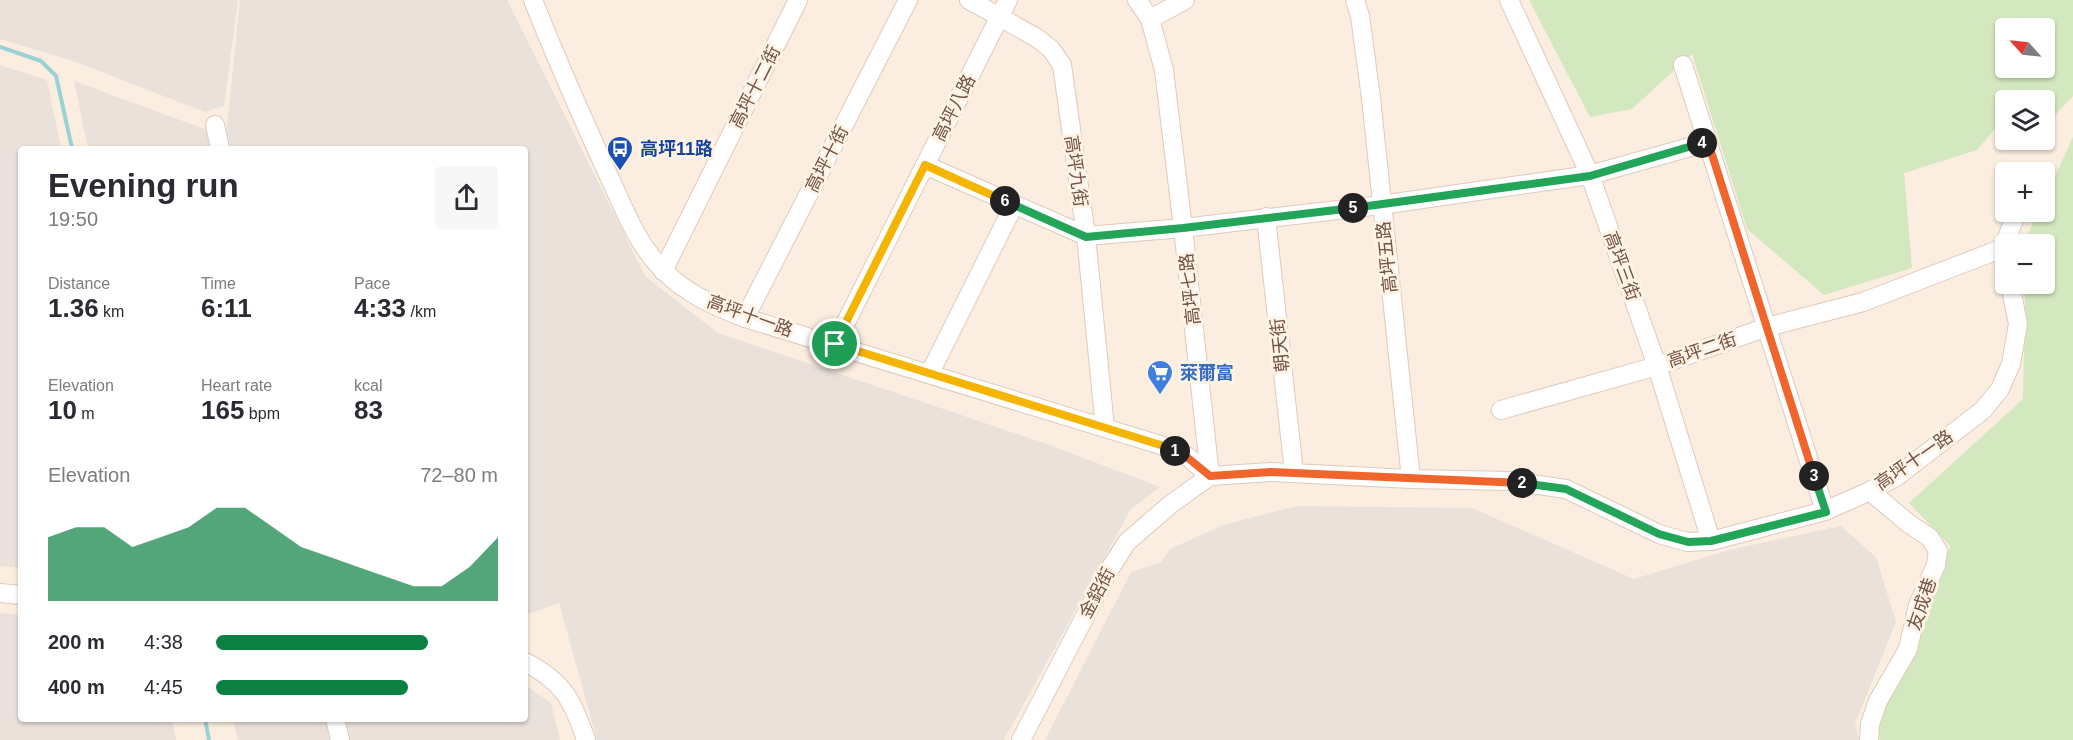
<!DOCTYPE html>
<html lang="en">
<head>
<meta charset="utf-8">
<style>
	:root { --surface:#fff; --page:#f7f7f7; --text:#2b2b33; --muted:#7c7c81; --accent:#0b8043 }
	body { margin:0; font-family:Arial,"Noto Sans TC",sans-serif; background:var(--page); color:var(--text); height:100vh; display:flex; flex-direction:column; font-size:22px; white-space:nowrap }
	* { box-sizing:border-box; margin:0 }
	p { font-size:20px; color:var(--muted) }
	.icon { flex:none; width:33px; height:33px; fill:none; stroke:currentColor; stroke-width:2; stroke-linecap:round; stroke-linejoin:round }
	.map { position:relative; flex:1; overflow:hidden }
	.side { position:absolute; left:18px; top:146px; width:510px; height:576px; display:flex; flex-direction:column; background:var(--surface); border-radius:6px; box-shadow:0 2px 4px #0004 }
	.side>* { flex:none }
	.needle { width:39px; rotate:297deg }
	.tools { position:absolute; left:1995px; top:18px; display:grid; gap:12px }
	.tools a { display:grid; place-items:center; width:60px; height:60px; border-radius:6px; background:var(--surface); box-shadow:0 2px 4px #0004; font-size:30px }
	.pin { position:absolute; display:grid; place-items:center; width:51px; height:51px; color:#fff; margin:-26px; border:3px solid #fff; border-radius:50%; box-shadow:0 2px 6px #0007 }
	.km { position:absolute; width:30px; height:30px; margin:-15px; border-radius:50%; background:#222; color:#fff; font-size:16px; line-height:30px; text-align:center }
	.round { display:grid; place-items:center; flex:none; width:63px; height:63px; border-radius:6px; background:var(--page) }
	.head { display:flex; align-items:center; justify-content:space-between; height:102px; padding:0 30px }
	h1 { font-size:33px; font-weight:600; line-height:45px }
	.metrics { display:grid; grid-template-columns:repeat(3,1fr); gap:9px; height:102px; padding:6px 30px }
	.metrics div { display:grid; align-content:center }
	.metrics b { font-size:26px; font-weight:600 }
	.metrics small { font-size:16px; font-weight:400 }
	.metrics p { font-size:16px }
	.chart { height:168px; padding:12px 30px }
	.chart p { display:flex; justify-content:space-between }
	.chart svg { width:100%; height:108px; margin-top:6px; fill:var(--accent); opacity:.7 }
	ul { padding:0 30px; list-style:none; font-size:20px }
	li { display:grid; grid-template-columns:96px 72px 1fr; align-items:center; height:45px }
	li i { height:15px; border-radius:8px; background:var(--accent) }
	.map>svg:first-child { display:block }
	.industrial { fill:#eae1db }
	.green { fill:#d3e8bf; fill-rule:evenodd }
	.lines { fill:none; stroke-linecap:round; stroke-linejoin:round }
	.stream { stroke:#9cd1d5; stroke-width:4 }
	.minor-casing { stroke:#dfcabc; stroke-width:20 }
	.minor { stroke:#fff; stroke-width:18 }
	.split-1-casing { stroke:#fff; stroke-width:12 }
	.split-2-casing { stroke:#fff; stroke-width:12 }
	.split-3-casing { stroke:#fff; stroke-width:12 }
	.split-4-casing { stroke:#fff; stroke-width:12 }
	.split-5-casing { stroke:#fff; stroke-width:12 }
	.split-6-casing { stroke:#fff; stroke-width:12 }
	.split-7-casing { stroke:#fff; stroke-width:12 }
	.split-1 { stroke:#f5b400; stroke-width:8 }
	.split-2 { stroke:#f0652b; stroke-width:8 }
	.split-3 { stroke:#22a559; stroke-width:8 }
	.split-4 { stroke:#f0652b; stroke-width:8 }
	.split-5 { stroke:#22a559; stroke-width:8 }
	.split-6 { stroke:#22a559; stroke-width:8 }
	.split-7 { stroke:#f5b400; stroke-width:8 }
	.labels { text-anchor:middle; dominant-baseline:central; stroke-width:6; stroke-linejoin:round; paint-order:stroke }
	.street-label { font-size:18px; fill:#715348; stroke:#fff3e5 }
	.transit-label { font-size:18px; font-weight:bold; fill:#164399; stroke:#fff3e5; text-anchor:start }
	.shop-label { font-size:18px; font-weight:bold; fill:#366cbe; stroke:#fff3e5; text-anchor:start }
</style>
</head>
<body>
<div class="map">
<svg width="2073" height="740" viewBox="0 0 2073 740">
	<rect width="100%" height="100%" fill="#fbeee0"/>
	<g class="industrial">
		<polygon points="0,0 238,0 224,106 205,112 73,61 0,39"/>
		<polygon points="240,0 507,0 645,276 718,333 1044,443 1160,487 1131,509 1004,740 597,740 559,603 525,615 525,148 88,148 74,81 226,137"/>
		<polygon points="0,65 47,80 61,148 21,148 21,568 0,566"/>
		<polygon points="1297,506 1472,508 1634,579 1729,550 1841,526 1876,557 1896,622 1855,724 1859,740 1045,740 1131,572 1161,562 1170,549 1223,525"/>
		<polygon points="0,613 21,615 21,718 172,719 176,740 0,740"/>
		<polygon points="525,685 551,703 560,740 238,740 233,719 525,718"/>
	</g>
	<g class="green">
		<path d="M1529,0H2073V96L2045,126L2044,100H2006L2005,117L1977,150L1904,173L1912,268L1824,295L1747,229L1692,54L1632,109L1590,117ZM2006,28H2044V68H2006Z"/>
		<polygon points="2073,137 2073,740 1880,740 1877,722 1928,575 1951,547 1909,503 2023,399 2025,284 2044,284 2044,244 2023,244 2038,212 2044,212 2045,198"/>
	</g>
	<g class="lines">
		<g class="stream">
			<polyline points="0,47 41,61 56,76 72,148"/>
			<polyline points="205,718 209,740"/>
		</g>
		<defs>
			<g id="minor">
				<path d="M533,0C556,58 581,115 607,172C623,206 636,243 663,270C686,294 715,306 745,318L1167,447L1188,457L1210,476L1271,472L1411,479L1511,481L1566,489L1659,534L1687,542L1711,541L1825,511L1870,491L1896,477L1983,410L2000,389L2011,364L2018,324L2010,284"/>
				<polyline points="969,0 1037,38 1051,49 1062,65 1086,236 1105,428"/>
				<polyline points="1137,0 1150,19 1164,70 1183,228 1210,476"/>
				<polyline points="1355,0 1360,16 1371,98 1411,479"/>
				<polyline points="1509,0 1590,175 1657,366 1711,541"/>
				<polyline points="1150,19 1185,0"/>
				<polyline points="1683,65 1825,511"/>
				<polyline points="215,125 220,148"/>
				<polyline points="925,165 1086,236 1183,228 1381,205 1590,175 1708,142"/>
				<polyline points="1266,217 1294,473"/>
				<polyline points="2003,248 2017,212"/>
				<polyline points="663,271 798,0"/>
				<polyline points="745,318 908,0"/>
				<polyline points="835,344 1008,0"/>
				<polyline points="930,373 1014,205"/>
				<polyline points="1501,410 1657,366 1767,327 1863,302 2003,248"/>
				<polyline points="0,593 21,595"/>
				<path d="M525,662C563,681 573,701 586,740"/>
				<polyline points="335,718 340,740"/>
				<polyline points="1021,740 1109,570 1127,542 1171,504 1210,476"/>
				<polyline points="1869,740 1870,724 1878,701 1908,649 1918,605 1936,565 1938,551 1930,538 1908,523 1870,491"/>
			</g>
		</defs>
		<use href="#minor" class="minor-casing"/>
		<use href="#minor" class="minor"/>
	</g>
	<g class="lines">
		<defs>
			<polyline id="split-1" points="835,344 1167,447 1175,451"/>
			<polyline id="split-2" points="1175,451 1188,458 1210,476 1271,472 1522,483"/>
			<polyline id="split-3" points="1522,483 1566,489 1659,534 1688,542 1711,541 1826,512 1814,476"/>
			<polyline id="split-4" points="1702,143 1708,142 1814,476"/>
			<polyline id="split-5" points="1353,208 1590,176 1702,143"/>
			<polyline id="split-6" points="1005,201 1086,237 1183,228 1353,208"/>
			<polyline id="split-7" points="835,344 925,165 1005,201"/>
		</defs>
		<use href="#split-1" class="split-1-casing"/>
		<use href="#split-2" class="split-2-casing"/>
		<use href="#split-3" class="split-3-casing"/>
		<use href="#split-4" class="split-4-casing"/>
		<use href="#split-5" class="split-5-casing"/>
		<use href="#split-6" class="split-6-casing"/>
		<use href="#split-7" class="split-7-casing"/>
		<use href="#split-1" class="split-1"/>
		<use href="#split-2" class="split-2"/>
		<use href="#split-3" class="split-3"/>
		<use href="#split-4" class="split-4"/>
		<use href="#split-5" class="split-5"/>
		<use href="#split-6" class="split-6"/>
		<use href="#split-7" class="split-7"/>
	</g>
	<defs>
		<symbol id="bus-pin" viewBox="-11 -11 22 30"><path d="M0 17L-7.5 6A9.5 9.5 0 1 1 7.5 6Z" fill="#1a4fb4" stroke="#fff3e5"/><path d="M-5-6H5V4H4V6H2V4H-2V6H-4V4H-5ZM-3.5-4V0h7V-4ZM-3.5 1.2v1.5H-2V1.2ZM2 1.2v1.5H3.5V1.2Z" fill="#fff"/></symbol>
		<symbol id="supermarket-pin" viewBox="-11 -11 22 30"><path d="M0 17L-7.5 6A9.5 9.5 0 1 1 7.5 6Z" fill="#3f7fe0" stroke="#fff3e5"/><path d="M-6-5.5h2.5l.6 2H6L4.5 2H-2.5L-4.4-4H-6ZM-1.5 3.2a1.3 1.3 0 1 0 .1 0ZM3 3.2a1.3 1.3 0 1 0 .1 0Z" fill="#fff"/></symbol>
	</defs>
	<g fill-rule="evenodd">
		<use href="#bus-pin" x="605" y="134" width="30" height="40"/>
		<use href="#supermarket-pin" x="1145" y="358" width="30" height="40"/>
	</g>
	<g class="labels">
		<g class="street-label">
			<text transform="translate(755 87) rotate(-63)">高坪十二街</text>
			<text transform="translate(954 108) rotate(-63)">高坪八路</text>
			<text transform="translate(827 159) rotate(-63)">高坪十街</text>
			<text transform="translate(1076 171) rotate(82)">高坪九街</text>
			<text transform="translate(1387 257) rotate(-96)">高坪五路</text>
			<text transform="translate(1622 266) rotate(70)">高坪三街</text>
			<text transform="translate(1190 289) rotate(-96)">高坪七路</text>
			<text transform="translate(750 316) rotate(20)">高坪十一路</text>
			<text transform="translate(1280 345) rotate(-96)">朝天街</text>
			<text transform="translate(1702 350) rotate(-19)">高坪二街</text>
			<text transform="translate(1914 460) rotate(-35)">高坪十一路</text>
			<text transform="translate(1097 593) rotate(-62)">金鋁街</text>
			<text transform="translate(1922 604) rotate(-71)">友成巷</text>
		</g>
		<g class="transit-label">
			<text x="640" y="149">高坪11路</text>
		</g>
		<g class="shop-label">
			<text x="1180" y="373">萊爾富</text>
		</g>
	</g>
</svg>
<div class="tools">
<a><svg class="needle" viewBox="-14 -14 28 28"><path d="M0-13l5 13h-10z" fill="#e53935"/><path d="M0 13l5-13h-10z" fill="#7c7c81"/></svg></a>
<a><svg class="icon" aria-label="layers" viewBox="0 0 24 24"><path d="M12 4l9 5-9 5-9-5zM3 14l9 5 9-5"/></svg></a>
<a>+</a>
<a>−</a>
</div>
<div class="pin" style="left:835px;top:344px;background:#1e9e55"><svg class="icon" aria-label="arrive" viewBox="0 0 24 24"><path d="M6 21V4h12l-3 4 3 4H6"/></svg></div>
<b class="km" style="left:1175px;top:451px">1</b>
<b class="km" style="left:1522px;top:483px">2</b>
<b class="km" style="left:1814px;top:476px">3</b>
<b class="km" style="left:1702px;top:143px">4</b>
<b class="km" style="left:1353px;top:208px">5</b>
<b class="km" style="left:1005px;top:201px">6</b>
<section class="side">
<div class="head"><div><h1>Evening run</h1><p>19:50</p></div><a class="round"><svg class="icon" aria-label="share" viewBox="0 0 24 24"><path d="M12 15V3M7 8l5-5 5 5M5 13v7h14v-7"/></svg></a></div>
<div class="metrics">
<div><p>Distance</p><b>1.36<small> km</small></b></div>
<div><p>Time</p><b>6:11</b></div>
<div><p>Pace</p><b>4:33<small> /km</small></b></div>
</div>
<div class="metrics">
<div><p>Elevation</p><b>10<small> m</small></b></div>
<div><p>Heart rate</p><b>165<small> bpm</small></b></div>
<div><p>kcal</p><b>83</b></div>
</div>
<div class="chart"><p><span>Elevation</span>72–80 m</p>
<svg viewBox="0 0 160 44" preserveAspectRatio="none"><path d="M0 44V18L10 14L20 14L30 22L40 18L50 14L60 6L70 6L80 14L90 22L100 26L110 30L120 34L130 38L140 38L150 30L160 18V44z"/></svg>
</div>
<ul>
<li><b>200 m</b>4:38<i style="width:75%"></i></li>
<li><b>400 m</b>4:45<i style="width:68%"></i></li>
</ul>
</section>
</div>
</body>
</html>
